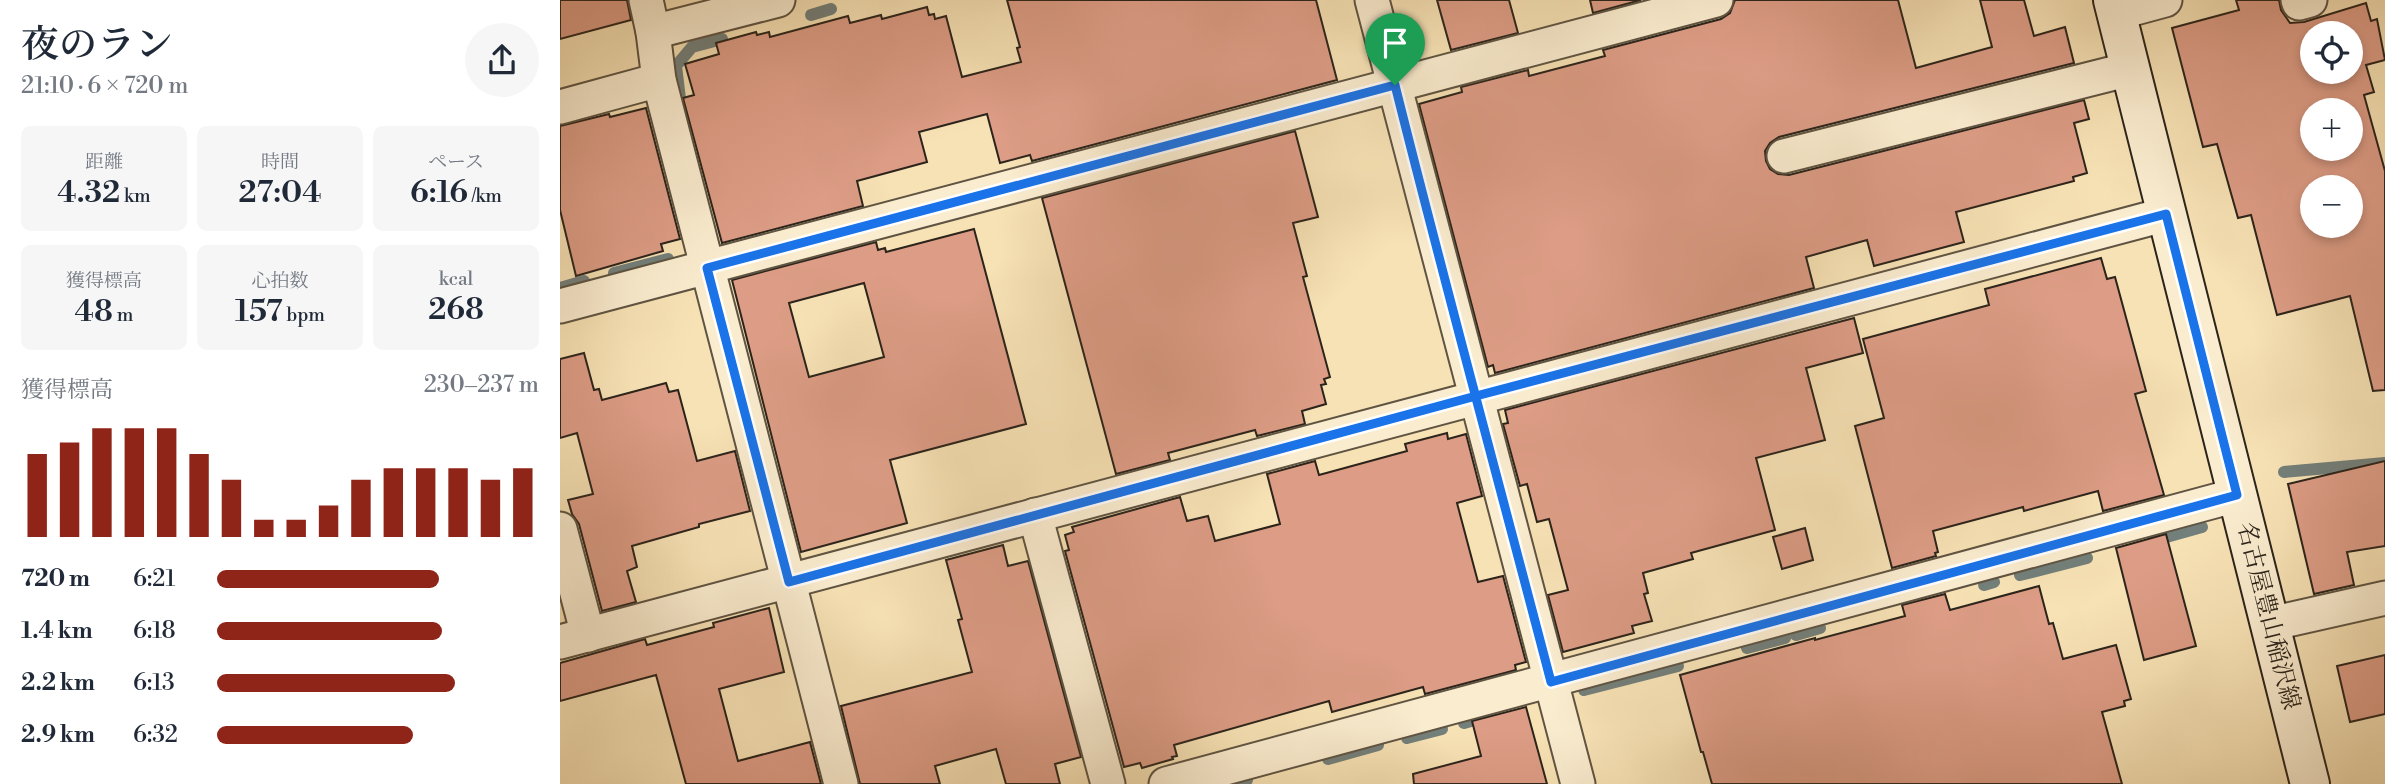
<!DOCTYPE html>
<html lang="ja">
<head>
<meta charset="utf-8">
<style>
	:root { --surface:#fff; --page:#f6f6f7; --text:#1f2937; --muted:#747a83; --accent:#8f2418 }
	body { margin:0; font-family:"Libre Bodoni","Noto Serif JP",serif; background:var(--page); color:var(--text); height:100vh; display:flex; flex-direction:column; font-size:26px; white-space:nowrap }
	* { box-sizing:border-box; margin:0 }
	p { font-size:23px; color:var(--muted) }
	.icon { flex:none; width:38px; height:38px; fill:none; stroke:currentColor; stroke-width:2; stroke-linecap:round; stroke-linejoin:round }
	.map { position:relative; flex:1; overflow:hidden }
	.drawer { display:flex; flex-direction:column; background:var(--surface); width:560px }
	.drawer>* { flex:none }
	.fabs { position:absolute; left:1740px; top:21px; display:grid; gap:14px }
	.fabs a { display:grid; place-items:center; width:63px; height:63px; border-radius:50%; background:var(--surface); box-shadow:0 4px 10px #0003; font-size:35px }
	.pin { position:absolute; display:grid; place-items:center; width:60px; height:60px; color:#fff; margin:-72px -30px; border-radius:50% 50% 50% 0; rotate:-45deg; box-shadow:0 0 7px #0007 }
	.pin .icon { rotate:45deg }
	.round { display:grid; place-items:center; flex:none; width:74px; height:74px; border-radius:37px; background:var(--page) }
	.headline { display:flex; align-items:center; justify-content:space-between; height:119px; padding:0 21px }
	h1 { font-size:38px; font-weight:600; line-height:52px }
	.stats { display:grid; grid-template-columns:repeat(3,1fr); gap:10px; height:119px; padding:7px 21px }
	.stats div { display:grid; align-content:center; border-radius:10px; background:var(--page); text-align:center }
	.stats b { font-size:30px; font-weight:600 }
	.stats small { font-size:19px; font-weight:400 }
	.stats p { font-size:19px }
	.chart { height:196px; padding:14px 21px }
	.chart p { display:flex; justify-content:space-between }
	.chart svg { width:100%; height:126px; margin-top:7px; stroke:var(--accent); stroke-width:6 }
	ul { padding:0 21px; list-style:none; font-size:23px }
	li { display:grid; grid-template-columns:112px 84px 1fr; align-items:center; height:52px }
	li i { height:18px; border-radius:9px; background:var(--accent) }
	main { display:flex; flex:1; min-height:0 }
	.map>svg:first-child { display:block }
	.lines { fill:none; stroke-linecap:round; stroke-linejoin:round }
	.stream { stroke:#737f7a; stroke-width:12 }
	.building { fill:#dc9c85; stroke:#2c241b; stroke-width:2; fill-rule:evenodd }
	.minor-casing { stroke:#5f5442; stroke-width:37 }
	.secondary-casing { stroke:#2c241b; stroke-width:42 }
	.minor { stroke:#faeccf; stroke-width:33 }
	.secondary { stroke:#faeccf; stroke-width:38 }
	.route-casing { stroke:#fff; stroke-width:14 }
	.route { stroke:#1a73e8; stroke-width:9 }
	.labels { text-anchor:middle; dominant-baseline:central; stroke-width:6; stroke-linejoin:round; paint-order:stroke }
	.street-label { font-size:24px; fill:#2c241b; stroke:#faeccf }
</style>
</head>
<body>
<main>
<section class="drawer">
<div class="headline"><div><h1>夜のラン</h1><p>21:10 · 6 × 720 m</p></div><a class="round"><svg class="icon" aria-label="share" viewBox="0 0 24 24"><path d="M12 15V3M7 8l5-5 5 5M5 13v7h14v-7"/></svg></a></div>
<div class="stats">
<div><p>距離</p><b>4.32<small> km</small></b></div>
<div><p>時間</p><b>27:04</b></div>
<div><p>ペース</p><b>6:16<small> /km</small></b></div>
</div>
<div class="stats">
<div><p>獲得標高</p><b>48<small> m</small></b></div>
<div><p>心拍数</p><b>157<small> bpm</small></b></div>
<div><p>kcal</p><b>268</b></div>
</div>
<div class="chart"><p><span>獲得標高</span>230–237 m</p>
<svg viewBox="0 0 160 44" preserveAspectRatio="none"><path d="M5 44V15M15 44V11M25 44V6M35 44V6M45 44V6M55 44V15M65 44V24M75 44V38M85 44V38M95 44V33M105 44V24M115 44V20M125 44V20M135 44V20M145 44V24M155 44V20"/></svg>
</div>
<ul>
<li><b>720 m</b>6:21<i style="width:69%"></i></li>
<li><b>1.4 km</b>6:18<i style="width:70%"></i></li>
<li><b>2.2 km</b>6:13<i style="width:74%"></i></li>
<li><b>2.9 km</b>6:32<i style="width:61%"></i></li>
</ul>
</section>
<div class="map">
<svg width="1825" height="784" viewBox="0 0 1825 784">
	<rect width="100%" height="100%" fill="#f7e2b5"/>
	<filter id="stains"><feTurbulence type="fractalNoise" baseFrequency=".00286" numOctaves="4"/><feColorMatrix values="0 0 0 0 .2 0 0 0 0 .09 0 0 0 0 .02 0 0 0 .5 -.17"/></filter>
	<radialGradient id="worn" r=".72"><stop offset=".6" stop-color="#630" stop-opacity="0"/><stop offset="1" stop-color="#630" stop-opacity=".3"/></radialGradient>
	<g class="lines">
		<g class="stream">
			<polyline points="251,15 271,9"/>
			<polyline points="121,107 116,66 132,47 162,39"/>
			<polyline points="54,273 108,259"/>
			<polyline points="0,288 24,281"/>
			<polyline points="1724,472 1825,463"/>
			<polyline points="1592,541 1642,527"/>
			<polyline points="1460,575 1527,558"/>
			<polyline points="1424,585 1434,582"/>
			<polyline points="1236,635 1260,628"/>
			<polyline points="1187,648 1225,638"/>
			<polyline points="1024,690 1118,666"/>
			<polyline points="904,723 911,721"/>
			<polyline points="847,738 882,729"/>
			<polyline points="768,759 818,745"/>
			<polyline points="671,784 687,780"/>
		</g>
	</g>
	<g class="building">
		<polygon points="0,0 67,0 71,20 0,39"/>
		<polygon points="447,0 756,0 777,80 472,161 470,155 440,163 427,114 359,132 367,162 297,181 303,206 162,243 123,98 134,95 125,64 159,54 156,43 196,32 197,35 209,32 210,37 288,16 290,23 321,15 322,19 367,7 369,15 374,14 375,19 386,16 402,77 461,62 457,48 460,47"/>
		<polygon points="877,0 949,0 958,33 891,50"/>
		<polygon points="1030,0 1081,0 1033,13"/>
		<polygon points="1175,0 1338,0 1356,68 1432,47 1420,0 1464,0 1474,36 1505,27 1514,63 1219,137 1210,143 1205,151 1206,161 1210,169 1218,174 1229,175 1524,100 1529,119 1514,123 1527,173 1513,177 1514,181 1396,212 1404,242 1314,266 1307,240 1246,257 1254,288 935,373 933,365 928,367 859,104 902,92 901,87 968,70 969,76 1045,56 1043,50 1161,19 1170,13"/>
		<path d="M1676,0H1719L1721,10L1730,23L1744,22L1806,3L1811,21L1817,19L1825,60L1806,65L1814,92L1804,95L1825,171V390L1813,391L1790,296L1717,315L1691,215L1678,218L1657,144L1643,147L1612,28L1679,10ZM1752,33H1790V72H1752ZM1752,110H1790V149H1752ZM1752,187H1790V226H1752Z"/>
		<polygon points="86,108 120,239 101,244 103,251 16,276 0,210 0,126 49,114 50,117"/>
		<polygon points="735,131 758,217 733,223 747,276 743,277 770,377 764,379 766,384 761,385 766,404 742,411 745,424 697,436 695,430 608,453 610,460 556,474 482,198"/>
		<path d="M414,229L466,424L330,460L347,523L241,552L172,280L316,242L318,250L325,248L326,252ZM304,283L324,357L249,377L229,303Z"/>
		<polygon points="1541,258 1547,279 1555,277 1586,391 1575,394 1604,495 1543,511 1538,491 1464,511 1463,507 1373,531 1378,552 1375,553 1376,556 1332,568 1295,426 1324,418 1303,339 1429,305 1425,289"/>
		<polygon points="1294,318 1303,353 1246,368 1265,440 1196,458 1215,530 1131,553 1133,559 1083,573 1088,593 1084,594 1092,621 1072,626 1074,633 1003,652 988,595 1008,590 989,519 977,522 967,484 960,486 943,424 948,423 945,410"/>
		<polygon points="24,353 34,390 39,389 42,400 106,383 109,392 118,390 137,461 175,451 190,511 139,524 139,527 72,546 77,567 67,571 76,602 42,611 19,524 12,514 8,500 33,494 17,433 0,438 0,359"/>
		<polygon points="887,433 888,439 906,434 922,496 897,503 918,582 943,576 966,662 955,665 956,670 865,694 863,687 772,712 769,701 614,745 617,756 612,757 613,759 582,768 580,763 564,767 505,551 509,550 505,535 514,532 512,527 620,497 627,521 648,516 655,541 720,524 707,474 755,461 759,475 847,451 845,444"/>
		<polygon points="1825,461 1825,546 1787,552 1794,585 1754,594 1728,484"/>
		<polygon points="1245,528 1253,560 1222,569 1213,537"/>
		<polygon points="1606,534 1636,646 1584,660 1556,548"/>
		<polygon points="443,545 448,566 468,561 521,757 495,764 500,784 446,784 436,749 375,766 380,784 300,784 281,706 412,672 398,620 402,619 386,560"/>
		<polygon points="1479,586 1489,624 1493,623 1503,659 1556,645 1571,699 1564,701 1565,706 1542,712 1562,784 1152,784 1143,752 1141,752 1120,675 1255,638 1255,640 1345,616 1342,605 1385,594 1390,610"/>
		<polygon points="209,608 224,672 159,689 178,761 250,742 261,784 126,784 96,675 0,701 0,663 85,639 87,645 154,627 153,623"/>
		<polygon points="1825,655 1825,714 1790,722 1777,666"/>
		<polygon points="966,707 987,784 854,784 853,774 921,756 912,721"/>
	</g>
	<g class="lines">
		<defs>
			<g id="minor">
				<polyline points="86,0 93,32 99,80 281,784"/>
				<polyline points="812,0 1018,784"/>
				<polyline points="1738,0 1739,3 1750,0"/>
				<polyline points="1557,13 1605,0"/>
				<polyline points="93,32 218,0"/>
				<polyline points="0,107 99,80"/>
				<polyline points="1224,156 1570,69"/>
				<polyline points="0,306 1156,0"/>
				<polyline points="475,515 548,784"/>
				<polyline points="0,529 28,635"/>
				<polyline points="1710,624 1825,598"/>
				<polyline points="0,642 1607,214"/>
				<polyline points="606,784 1677,495"/>
			</g>
			<polyline id="secondary" points="1553,0 1750,784"/>
		</defs>
		<use href="#minor" class="minor-casing"/>
		<use href="#secondary" class="secondary-casing"/>
		<use href="#minor" class="minor"/>
		<use href="#secondary" class="secondary"/>
	</g>
	<g class="lines">
		<defs>
			<path id="route" d="M835,85L147,268L229,582L916,396L1606,214L1677,495L991,682C939,483 885,285 835,85"/>
		</defs>
		<use href="#route" class="route-casing"/>
		<use href="#route" class="route"/>
	</g>
	<g class="labels">
		<g class="street-label">
			<text transform="translate(1708 616) rotate(76)">名古屋豊山稲沢線</text>
		</g>
	</g>
	<rect width="100%" height="100%" filter="url(#stains)"/>
	<rect width="100%" height="100%" fill="url(#worn)"/>
</svg>
<div class="fabs">
<a><svg class="icon" aria-label="locate" viewBox="0 0 24 24"><circle cx="12" cy="12" r="6"/><path d="M12 2v4M12 18v4M2 12h4M18 12h4"/></svg></a>
<a>+</a>
<a>−</a>
</div>
<div class="pin" style="left:835px;top:85px;background:#1e9e55"><svg class="icon" aria-label="arrive" viewBox="0 0 24 24"><path d="M6 21V4h12l-3 4 3 4H6"/></svg></div>
</div>
</main>
</body>
</html>
